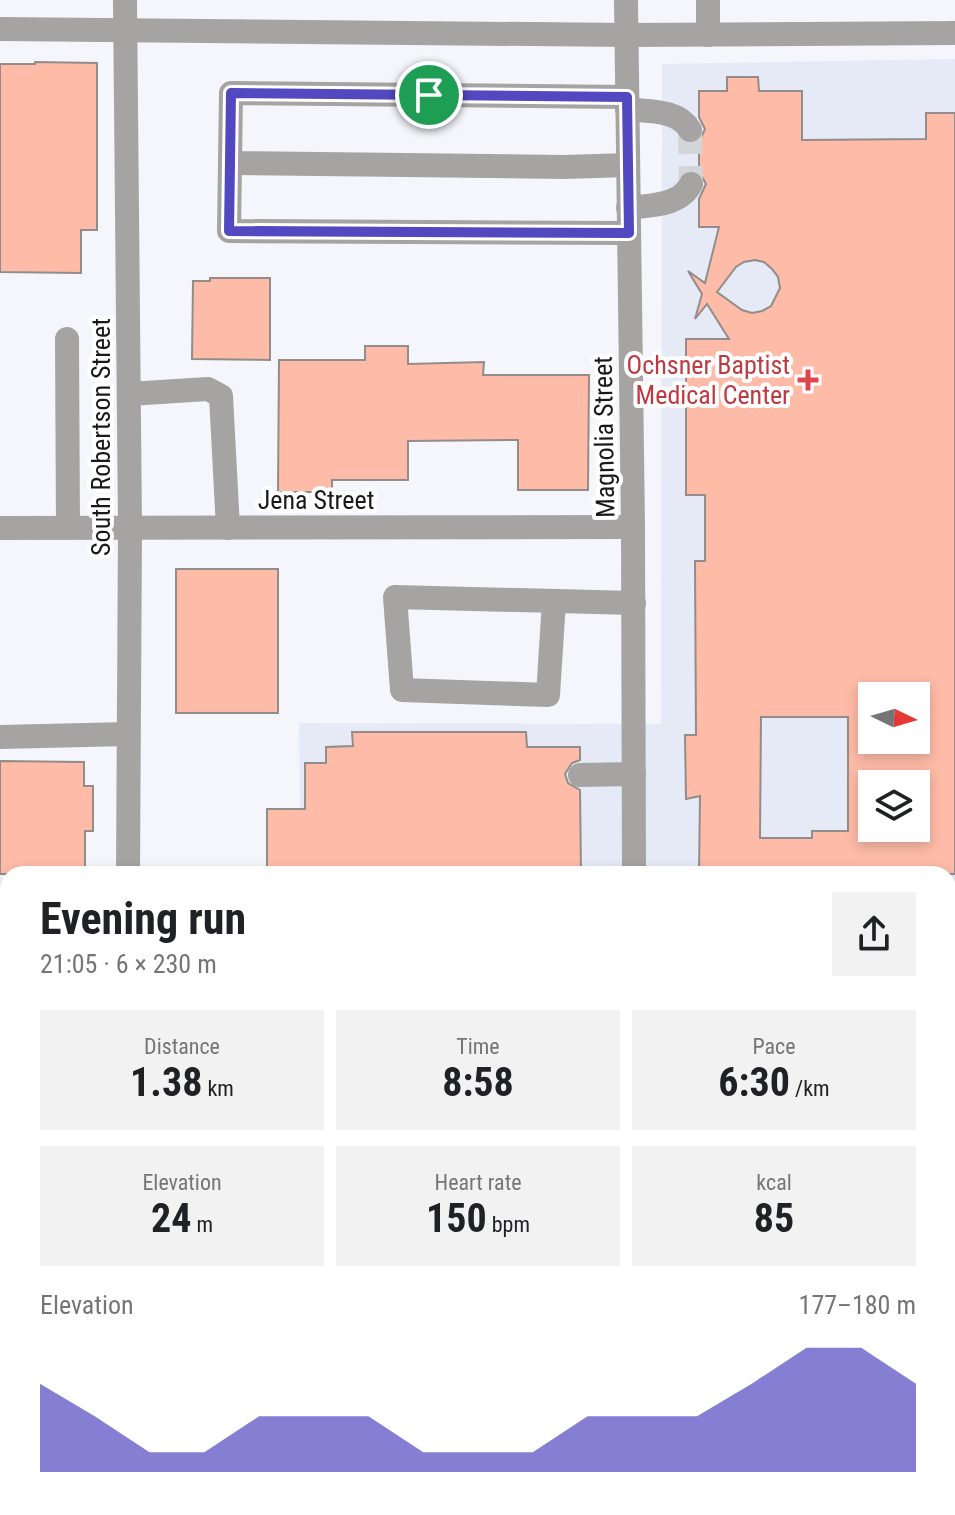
<!DOCTYPE html>
<html lang="en">
<head>
<meta charset="utf-8">
<style>
	:root { --surface:#fff; --page:#f2f2f2; --text:#202124; --muted:#757577; --accent:#5248c0 }
	body { margin:0; font-family:"Roboto Condensed",sans-serif; background:var(--page); color:var(--text); height:100vh; display:flex; flex-direction:column; font-size:30px; white-space:nowrap }
	* { box-sizing:border-box; margin:0 }
	p { font-size:26px; color:var(--muted) }
	.icon { flex:none; width:44px; height:44px; fill:none; stroke:currentColor; stroke-width:2; stroke-linecap:round; stroke-linejoin:round }
	.map { position:relative; flex:1; overflow:hidden }
	.drawer { position:absolute; left:0px; top:866px; width:956px; height:650px; display:flex; flex-direction:column; background:var(--surface); border-radius:24px 24px 0 0; box-shadow:0 4px 12px #0003 }
	.drawer>* { flex:none }
	.needle { width:52px; rotate:95deg }
	.fabs { position:absolute; left:858px; top:682px; display:grid; gap:16px }
	.fabs a { display:grid; place-items:center; width:72px; height:72px; border-radius:0px; background:var(--surface); box-shadow:0 4px 12px #0003; font-size:40px }
	.pin { position:absolute; display:grid; place-items:center; width:68px; height:68px; color:#fff; margin:-34px; border:4px solid #fff; border-radius:50%; box-shadow:0 2px 8px #0007 }
	.round { display:grid; place-items:center; flex:none; width:84px; height:84px; border-radius:0px; background:var(--page) }
	.headline { display:flex; align-items:center; justify-content:space-between; height:136px; padding:0 40px }
	h1 { font-size:44px; font-weight:700; line-height:60px }
	.stats { display:grid; grid-template-columns:repeat(3,1fr); gap:12px; height:136px; padding:8px 40px }
	.stats div { display:grid; align-content:center; border-radius:0px; background:var(--page); text-align:center }
	.stats b { font-size:40px; font-weight:700 }
	.stats small { font-size:22px; font-weight:400 }
	.stats p { font-size:22px }
	.chart { height:224px; padding:16px 40px }
	.chart p { display:flex; justify-content:space-between }
	.chart svg { width:100%; height:144px; margin-top:8px; fill:var(--accent); opacity:.7 }
	.map>svg:first-child { display:block }
	.built { fill:#e5eaf6; fill-rule:evenodd }
	.building { fill:#febba7; stroke:#928c8a; stroke-width:2; fill-rule:evenodd }
	.lines { fill:none; stroke-linecap:round; stroke-linejoin:round }
	.minor-tunnel { stroke:#d3d5d9; stroke-width:24; stroke-dasharray:24 12; stroke-linecap:butt }
	.path { stroke:#acadb1; stroke-width:5; stroke-dasharray:6 6; stroke-linecap:butt }
	.minor { stroke:#a6a3a3; stroke-width:24 }
	.major { stroke:#64605f; stroke-width:24 }
	.route-casing { stroke:#fff; stroke-width:16 }
	.route { stroke:#5248c0; stroke-width:10 }
	.health-dot { fill:#e0444e; stroke:#fff; stroke-width:3 }
	.labels { text-anchor:middle; dominant-baseline:central; stroke-width:8; stroke-linejoin:round; paint-order:stroke }
	.health-label { font-size:26px; fill:#be3a42; stroke:#fff; text-anchor:end }
	.street-label { font-size:26px; fill:#19191b; stroke:#fff }
</style>
</head>
<body>
<div class="map">
<svg width="955" height="1515" viewBox="0 0 955 1515">
	<rect width="100%" height="100%" fill="#f4f6fb"/>
	<path class="built" d="M955,59V1010H948V874H301L299,723L661,724L662,64ZM872,696H916V740H872ZM872,784H916V828H872Z"/>
	<g class="building">
		<polygon points="35,62 97,63 97,230 81,230 81,273 0,272 0,64 35,64"/>
		<path d="M727,77H758L759,91H802V140L926,139V113H955V874H699L700,796L686,799L685,735H696L695,561H705V495H686V339H729L707,304L695,319L702,294L688,271L705,283L719,227H699V199L706,184L699,171V142L705,129L699,117V91H727ZM755,260L764,262L772,269L778,277L780,288L771,306L762,311L752,313L742,310L717,292L736,267L744,262ZM872,696H916V740H872ZM761,717H848V831H812V838H760ZM872,784H916V828H872Z"/>
		<polygon points="210,278 270,278 270,360 192,359 193,281 210,281"/>
		<polygon points="365,346 408,346 408,364 484,362 483,375 589,375 588,490 518,490 518,440 408,441 408,480 332,480 332,492 278,492 279,360 365,360"/>
		<rect x="176" y="569" width="102" height="144"/>
		<polygon points="352,732 526,732 527,747 580,747 580,760 572,763 565,774 568,783 580,790 581,874 267,874 267,809 305,809 305,763 326,763 326,747 353,746"/>
		<polygon points="0,761 84,762 84,786 93,786 93,831 85,831 85,874 0,874"/>
	</g>
	<g class="lines">
		<polyline class="minor-tunnel" points="690,130 691,184"/>
		<g class="path">
			<polyline points="0,1102 8,1102"/>
			<polyline points="948,1103 955,1104"/>
		</g>
		<g class="minor">
			<polyline points="125,0 130,528 128,874"/>
			<polyline points="626,0 633,527 634,874"/>
			<polyline points="708,0 708,35"/>
			<polyline points="0,29 627,35 955,33"/>
			<polyline points="627,97 231,93 230,163 564,167 628,165"/>
			<path d="M627,109C649,112 678,109 690,130"/>
			<polyline points="230,163 229,231 629,233"/>
			<path d="M628,208C650,205 680,206 691,184"/>
			<polyline points="67,339 68,528"/>
			<polyline points="129,394 208,389 221,396 228,528"/>
			<polyline points="0,528 633,527"/>
			<polyline points="554,601 548,695 402,690 395,597 634,603"/>
			<polyline points="0,737 128,734"/>
			<polyline points="580,775 634,774"/>
			<polyline points="948,1404 955,1404"/>
			<polyline points="128,1508 128,1515"/>
			<polyline points="631,1515 631,1508"/>
		</g>
		<g class="major">
			<polyline points="948,1039 955,1039"/>
			<polyline points="0,1040 8,1040"/>
			<polyline points="0,1142 8,1142"/>
			<polyline points="948,1144 955,1144"/>
		</g>
	</g>
	<g class="lines">
		<defs>
			<polygon id="route" points="231,93 627,97 629,233 229,231"/>
		</defs>
		<use href="#route" class="route-casing"/>
		<use href="#route" class="route"/>
	</g>
	<path class="health-dot" d="M804 368h8v8h8v8h-8v8h-8v-8h-8v-8h8z"/>
	<g class="labels">
		<g class="health-label">
			<text x="790" y="365">Ochsner Baptist<tspan x="790" dy="30">Medical Center</tspan></text>
		</g>
		<g class="street-label">
			<text transform="translate(101 437) rotate(-90)">South Robertson Street</text>
			<text transform="translate(604 437) rotate(-91)">Magnolia Street</text>
			<text x="316" y="500">Jena Street</text>
		</g>
	</g>
</svg>
<div class="fabs">
<a><svg class="needle" viewBox="-14 -14 28 28"><path d="M0-13l5 13h-10z" fill="#e53935"/><path d="M0 13l5-13h-10z" fill="#757577"/></svg></a>
<a><svg class="icon" aria-label="layers" viewBox="0 0 24 24"><path d="M12 4l9 5-9 5-9-5zM3 14l9 5 9-5"/></svg></a>
</div>
<div class="pin" style="left:429px;top:95px;background:#1e9e55"><svg class="icon" aria-label="arrive" viewBox="0 0 24 24"><path d="M6 21V4h12l-3 4 3 4H6"/></svg></div>
<section class="drawer">
<div class="headline"><div><h1>Evening run</h1><p>21:05 · 6 × 230 m</p></div><a class="round"><svg class="icon" aria-label="share" viewBox="0 0 24 24"><path d="M12 15V3M7 8l5-5 5 5M5 13v7h14v-7"/></svg></a></div>
<div class="stats">
<div><p>Distance</p><b>1.38<small> km</small></b></div>
<div><p>Time</p><b>8:58</b></div>
<div><p>Pace</p><b>6:30<small> /km</small></b></div>
</div>
<div class="stats">
<div><p>Elevation</p><b>24<small> m</small></b></div>
<div><p>Heart rate</p><b>150<small> bpm</small></b></div>
<div><p>kcal</p><b>85</b></div>
</div>
<div class="chart"><p><span>Elevation</span>177–180 m</p>
<svg viewBox="0 0 160 44" preserveAspectRatio="none"><path d="M0 44V17L10 27L20 38L30 38L40 27L50 27L60 27L70 38L80 38L90 38L100 27L110 27L120 27L130 17L140 6L150 6L160 17V44z"/></svg>
</div>
</section>
</div>
</body>
</html>
